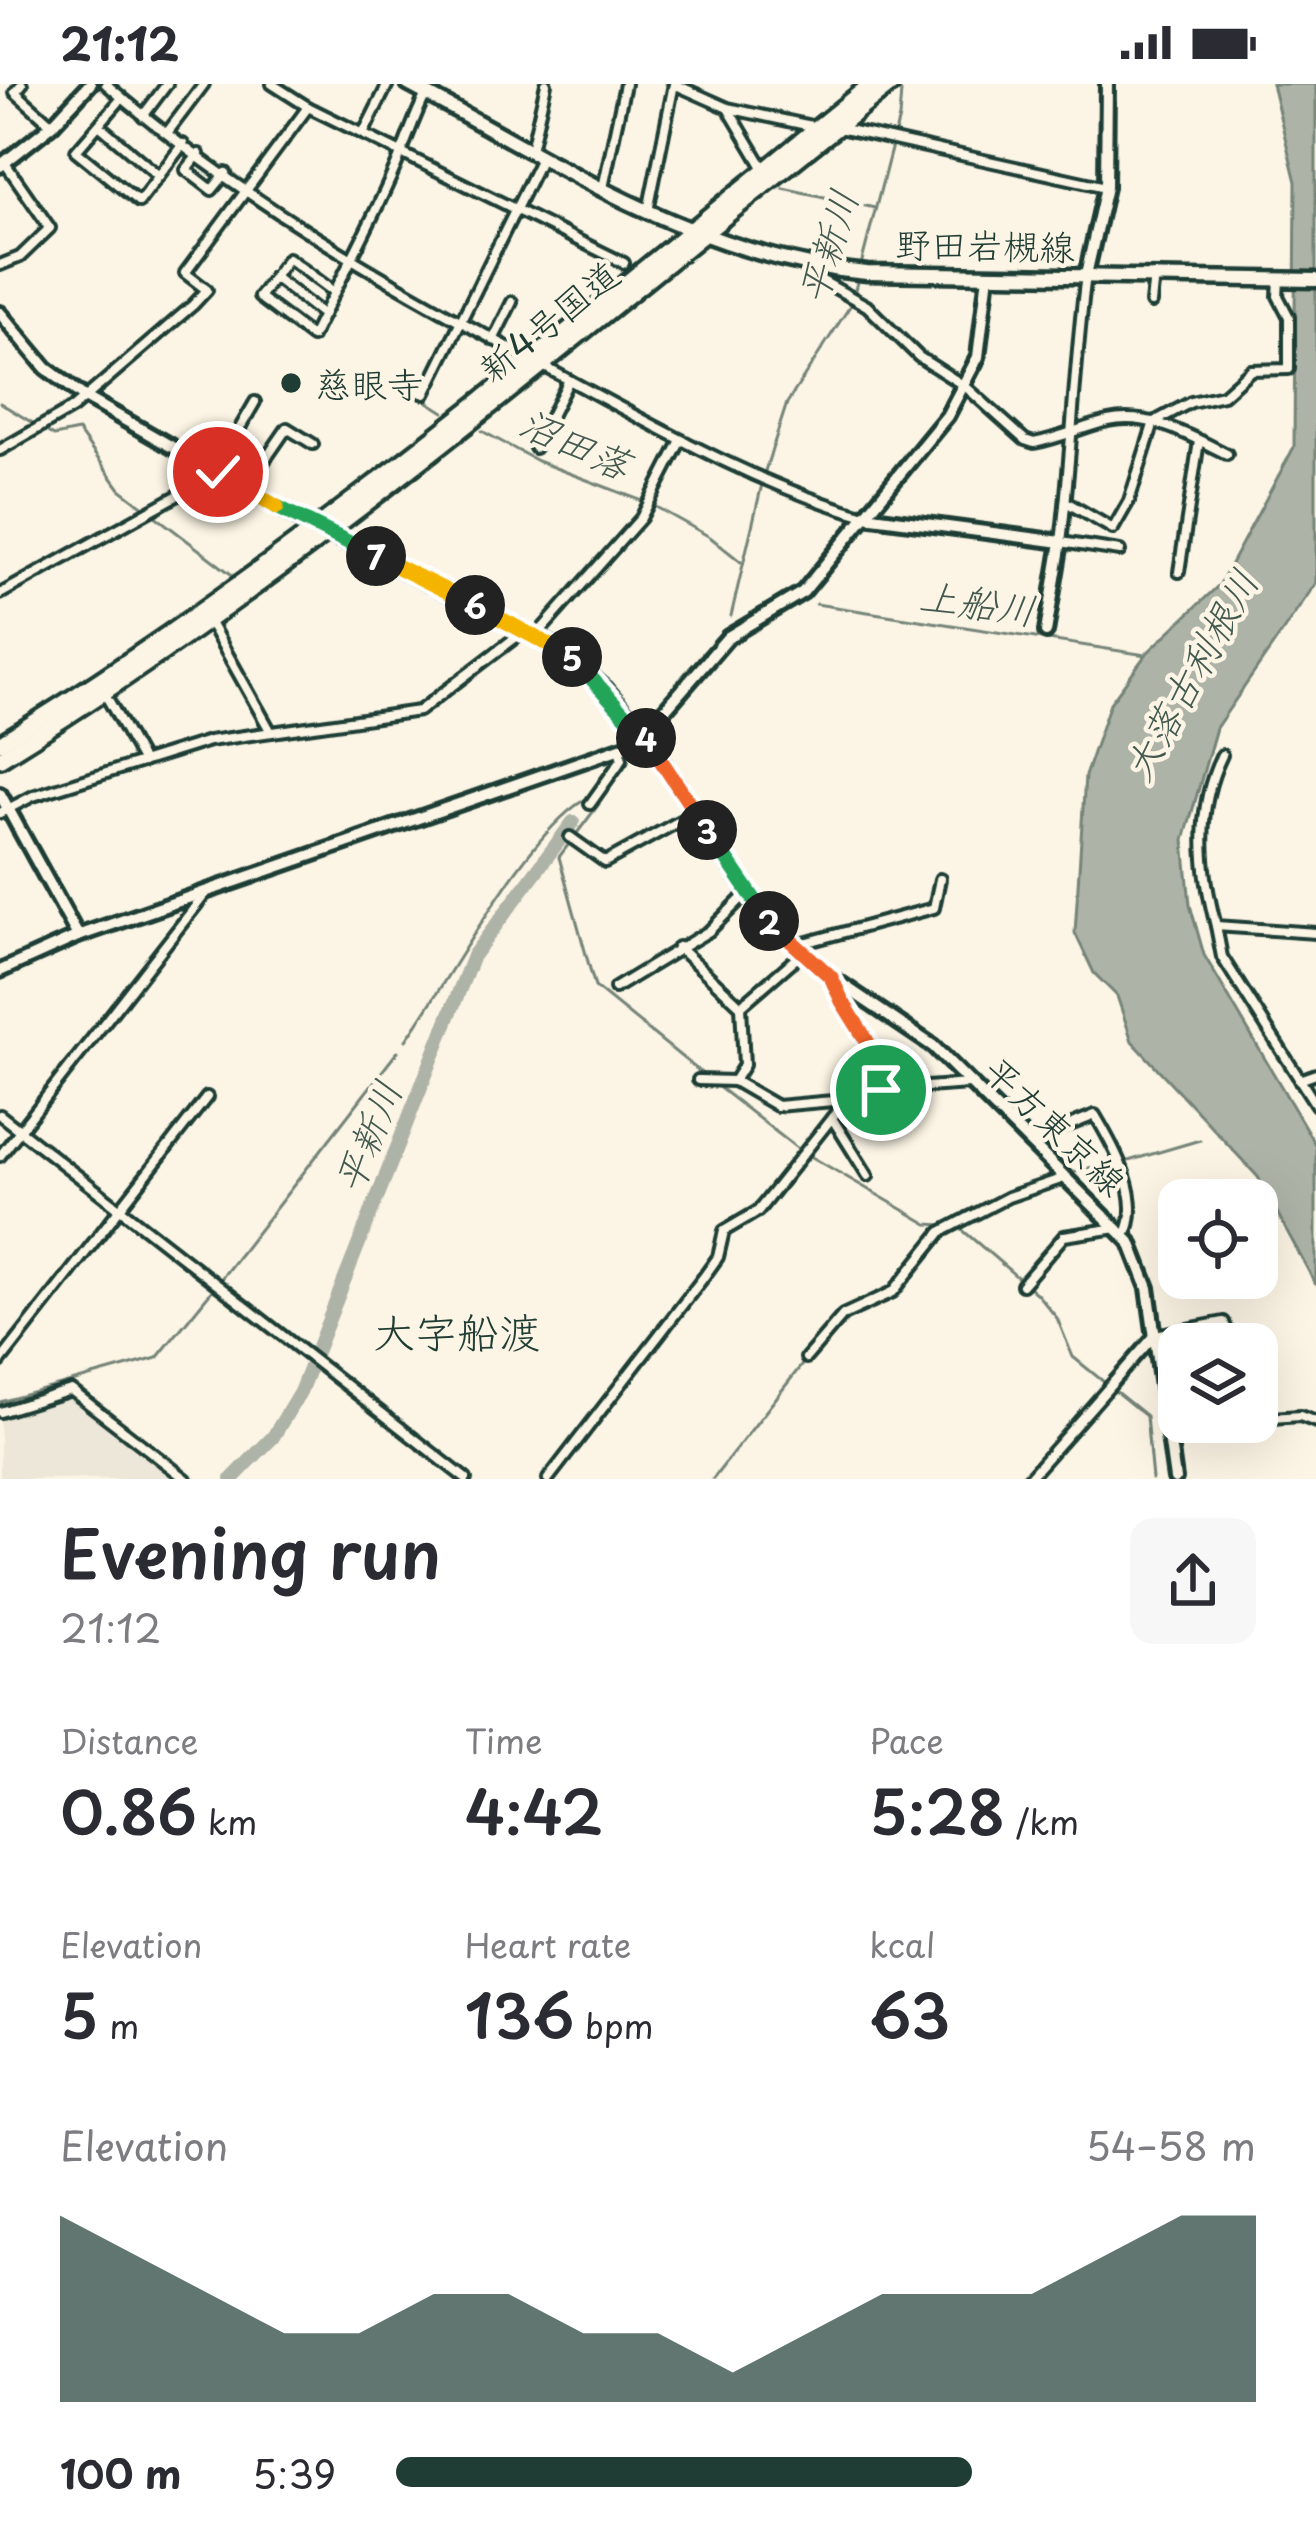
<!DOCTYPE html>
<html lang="en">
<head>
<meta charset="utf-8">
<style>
	:root { --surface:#fff; --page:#f7f7f7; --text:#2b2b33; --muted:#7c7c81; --accent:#1f3d34 }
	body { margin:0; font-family:"Playpen Sans","Klee One",sans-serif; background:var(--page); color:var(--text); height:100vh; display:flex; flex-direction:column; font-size:45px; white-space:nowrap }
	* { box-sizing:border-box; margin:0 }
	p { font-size:39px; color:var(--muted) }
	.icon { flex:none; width:66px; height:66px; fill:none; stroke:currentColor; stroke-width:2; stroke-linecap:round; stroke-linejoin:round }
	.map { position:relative; height:1395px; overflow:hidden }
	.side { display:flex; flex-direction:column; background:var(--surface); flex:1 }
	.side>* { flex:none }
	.fabs { position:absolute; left:1158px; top:1095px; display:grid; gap:24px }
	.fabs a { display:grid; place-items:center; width:120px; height:120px; border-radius:24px; background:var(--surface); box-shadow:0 12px 48px #0002; font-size:60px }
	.pin { position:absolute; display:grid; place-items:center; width:102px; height:102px; color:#fff; margin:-51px; border:6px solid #fff; border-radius:50%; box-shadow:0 3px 12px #0007 }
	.km { position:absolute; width:60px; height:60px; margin:-30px; border-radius:50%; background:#222; color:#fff; font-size:33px; line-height:60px; text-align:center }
	.round { display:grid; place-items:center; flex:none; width:126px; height:126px; border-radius:24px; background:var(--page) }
	.summary { display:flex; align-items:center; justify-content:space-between; height:204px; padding:0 60px }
	h1 { font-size:66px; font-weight:600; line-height:90px }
	.figures { display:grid; grid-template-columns:repeat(3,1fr); gap:18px; height:204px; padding:12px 60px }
	.figures div { display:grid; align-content:center }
	.figures b { font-size:60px; font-weight:600 }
	.figures small { font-size:33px; font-weight:400 }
	.figures p { font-size:33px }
	.chart { height:336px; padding:24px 60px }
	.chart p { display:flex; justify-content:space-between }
	.chart svg { width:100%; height:216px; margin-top:12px; fill:var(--accent); opacity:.7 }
	ul { padding:0 60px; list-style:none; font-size:39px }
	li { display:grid; grid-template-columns:192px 144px 1fr; align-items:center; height:90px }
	li i { height:30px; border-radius:15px; background:var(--accent) }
	.status { display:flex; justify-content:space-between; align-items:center; height:84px; padding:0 60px; background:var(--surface); direction:ltr }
	.status svg { height:33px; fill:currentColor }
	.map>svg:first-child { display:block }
	.built { fill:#ece7d8 }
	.water { fill:#aeb3a7; stroke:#758479; stroke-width:3 }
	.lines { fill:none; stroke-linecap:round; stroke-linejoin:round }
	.stream { stroke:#758479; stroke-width:3 }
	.river { stroke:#aeb3a7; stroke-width:14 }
	.street-casing { stroke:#1f3d34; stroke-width:16 }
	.secondary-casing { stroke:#1f3d34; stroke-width:20 }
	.primary-casing { stroke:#1f3d34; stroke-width:21 }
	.highway-casing { stroke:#1f3d34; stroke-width:22 }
	.street { stroke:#fcf5e5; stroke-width:8 }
	.secondary { stroke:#fcf5e5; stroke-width:10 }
	.primary { stroke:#fcf5e5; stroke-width:12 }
	.highway { stroke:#fcf5e5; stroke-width:14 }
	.split-1-casing { stroke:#fff; stroke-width:24 }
	.split-2-casing { stroke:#fff; stroke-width:24 }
	.split-3-casing { stroke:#fff; stroke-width:24 }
	.split-4-casing { stroke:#fff; stroke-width:24 }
	.split-5-casing { stroke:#fff; stroke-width:24 }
	.split-6-casing { stroke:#fff; stroke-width:24 }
	.split-7-casing { stroke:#fff; stroke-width:24 }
	.split-8-casing { stroke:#fff; stroke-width:24 }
	.split-9-casing { stroke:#fff; stroke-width:24 }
	.split-1 { stroke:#f0652b; stroke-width:15 }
	.split-2 { stroke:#f0652b; stroke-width:15 }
	.split-3 { stroke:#22a559; stroke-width:15 }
	.split-4 { stroke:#f0652b; stroke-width:15 }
	.split-5 { stroke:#22a559; stroke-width:15 }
	.split-6 { stroke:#f5b400; stroke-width:15 }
	.split-7 { stroke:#f5b400; stroke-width:15 }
	.split-8 { stroke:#22a559; stroke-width:15 }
	.split-9 { stroke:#f5b400; stroke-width:15 }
	.poi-dot { fill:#1f3d34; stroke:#fcf5e5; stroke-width:4.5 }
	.labels { text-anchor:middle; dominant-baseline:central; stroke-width:9; stroke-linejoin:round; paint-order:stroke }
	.street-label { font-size:36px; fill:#1f3d34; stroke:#fcf5e5 }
	.poi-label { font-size:36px; fill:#1f3d34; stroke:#fcf5e5; text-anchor:start }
	.water-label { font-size:39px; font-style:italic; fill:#435a51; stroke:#fcf5e5 }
	.quarter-label { font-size:42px; fill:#1f3d34; stroke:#fcf5e5 }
</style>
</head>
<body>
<div class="status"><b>21:12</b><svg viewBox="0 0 49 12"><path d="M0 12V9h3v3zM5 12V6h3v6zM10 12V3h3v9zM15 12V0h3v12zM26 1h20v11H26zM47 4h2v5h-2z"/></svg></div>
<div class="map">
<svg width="1316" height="1395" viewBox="0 0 1316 1395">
	<rect width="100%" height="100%" fill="#fcf5e5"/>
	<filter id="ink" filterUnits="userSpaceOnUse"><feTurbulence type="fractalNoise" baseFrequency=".00833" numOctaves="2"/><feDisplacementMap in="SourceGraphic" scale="24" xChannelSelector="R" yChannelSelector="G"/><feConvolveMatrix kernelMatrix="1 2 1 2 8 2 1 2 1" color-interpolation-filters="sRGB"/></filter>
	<g filter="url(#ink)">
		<polygon class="built" points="68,1311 178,1395 0,1395 0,1334"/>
		<polygon class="water" points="1272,0 1316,0 1316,499 1216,644 1184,756 1190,821 1204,871 1316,1062 1316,1201 1258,1093 1132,957 1117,912 1094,889 1075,849 1085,692 1110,619 1147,569 1220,500 1294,363 1296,98"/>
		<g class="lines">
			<g class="stream">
				<polyline points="666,0 667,0"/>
				<polyline points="680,7 726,27"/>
				<polyline points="783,104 875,124"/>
				<polyline points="861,181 899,34 901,8"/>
				<polyline points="854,210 859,190"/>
				<polyline points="428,318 444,328"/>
				<polyline points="0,319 54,352 78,347 120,405 231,490"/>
				<polyline points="482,347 537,377 645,418"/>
				<polyline points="764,390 787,319 852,219"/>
				<polyline points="656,423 710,453 741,478"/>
				<polyline points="816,520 1146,571"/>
				<polyline points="731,532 762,400"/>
				<polyline points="599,720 559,773 595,903 705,992"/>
				<polyline points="28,867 49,859"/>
				<polyline points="0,881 20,871"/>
				<path d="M406,956C450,895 524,752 584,716"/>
				<polyline points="712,998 798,1065 928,1140 943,1141"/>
				<polyline points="1125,1078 1200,1056"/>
				<polyline points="1071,1089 1103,1080"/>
				<polyline points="982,1120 1000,1113"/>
				<polyline points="964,1128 979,1121"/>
				<polyline points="940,1144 959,1131"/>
				<polyline points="960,1144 1037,1210 1057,1234 1073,1273 1146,1332 1152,1395"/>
				<polyline points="917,1173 936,1146"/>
				<polyline points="220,1196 398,967"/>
				<polyline points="818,1254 836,1234"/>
				<polyline points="313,1270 329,1283"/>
				<polyline points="370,1315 472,1395"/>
				<polyline points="0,1318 157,1274 214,1204"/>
				<polyline points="713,1395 804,1278"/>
			</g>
			<polyline class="river" points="232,1395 273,1353 300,1308 473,872 573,738"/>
			<defs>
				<g id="street">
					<polyline points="22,0 15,8 52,41"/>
					<path d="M106,0C238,114 390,201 543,282C648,338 751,399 865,432"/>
					<polyline points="272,0 308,23 624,179"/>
					<polyline points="122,14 76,67 139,118 183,60"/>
					<polyline points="729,26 764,85"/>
					<polyline points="143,32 167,0"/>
					<polyline points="99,41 159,92"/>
					<polyline points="839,44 1106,103"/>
					<polyline points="167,49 204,0"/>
					<polyline points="363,50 388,0"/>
					<polyline points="531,66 546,0"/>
					<polyline points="199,70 186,86 212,106 226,89"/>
					<polyline points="603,104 625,0"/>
					<polyline points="648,127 674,0 728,24 816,43"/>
					<polyline points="0,181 20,173 50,144 5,79"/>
					<path d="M812,184L817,194L867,222L919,273L966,303L1025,356L1034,359C1060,354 1083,343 1108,337C1151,328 1190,352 1227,370"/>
					<path d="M1086,191C1074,280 1072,369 1061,458L1120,467"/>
					<polyline points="274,193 323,231"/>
					<path d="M334,208L288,174L259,213L312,253C341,193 375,134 400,72C409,50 415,31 426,10"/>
					<polyline points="1151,219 1154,191"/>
					<polyline points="493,256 512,218"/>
					<polyline points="400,301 425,310 541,74"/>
					<polyline points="535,364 569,296"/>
					<polyline points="0,366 73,324 193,221 207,206 185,189 308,23"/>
					<polyline points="215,387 255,318"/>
					<polyline points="245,405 287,344 313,360"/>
					<polyline points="1066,418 1113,445 1129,417 1154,338 1191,318 1223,311 1251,286 1289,285 1289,233 1278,212 1279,197"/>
					<polyline points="1179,488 1199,357"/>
					<polyline points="0,510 218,389"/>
					<polyline points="209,537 271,648"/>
					<polyline points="536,552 641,434 681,356"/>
					<polyline points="105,610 143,678"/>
					<path d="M1222,671C1195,726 1201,785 1216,842L1316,849"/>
					<polyline points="590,720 622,675 619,665"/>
					<polyline points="0,729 33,712 209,657 419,627 524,547"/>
					<polyline points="570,753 605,778 696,728"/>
					<polyline points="1216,842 1222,873 1316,1021"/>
					<polyline points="793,862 934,824 940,795"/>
					<polyline points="678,863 741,922 744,981 734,997 698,996"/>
					<polyline points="831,893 893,999 912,1004 969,1000"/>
					<polyline points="615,904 709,847 746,810"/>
					<polyline points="741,922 801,870"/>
					<polyline points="1299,996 1316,990"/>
					<polyline points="734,997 777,1022 844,1016"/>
					<polyline points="0,1031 466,1395"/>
					<polyline points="832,1034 868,1092"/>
					<path d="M1030,1057L1095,1031C1114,1063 1144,1115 1125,1152"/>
					<polyline points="0,1072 206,809"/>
					<polyline points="1022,1201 1064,1152 1117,1144"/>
					<polyline points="806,1274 843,1231 893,1208 941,1148 1008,1113 1067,1093"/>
					<polyline points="0,1278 207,1013"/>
					<polyline points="0,1328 71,1306 186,1395"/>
					<polyline points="1257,1335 1300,1332 1316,1338"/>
					<polyline points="548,1395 703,1194 718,1173 724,1147 758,1127 846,1016 893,999"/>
					<polyline points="1028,1395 1155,1251 1224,1238 1231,1260"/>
				</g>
				<g id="secondary">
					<polyline points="0,82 52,41 90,0"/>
					<polyline points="988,191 978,273 947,332 803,508 728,553 644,650 763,831 831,893 933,962 1130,1158 1148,1204 1175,1395"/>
					<polyline points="1086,191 1106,103 1107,0"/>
					<polyline points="0,229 46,284 83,312 289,430 555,562 606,605 644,650 632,660 78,852 0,887"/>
					<polyline points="865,432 1061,458 1046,548"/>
					<polyline points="0,710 78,852"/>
				</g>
				<path id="primary" d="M408,0C556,78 695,174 867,189L1316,196"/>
				<g id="highway">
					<path d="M0,659C310,470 588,227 871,0"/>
					<path d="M0,675C318,480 599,229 892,0"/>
				</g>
			</defs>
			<use href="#street" class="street-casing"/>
			<use href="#secondary" class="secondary-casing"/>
			<use href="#primary" class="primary-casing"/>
			<use href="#highway" class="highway-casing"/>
			<use href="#street" class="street"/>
			<use href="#secondary" class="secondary"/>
			<use href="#primary" class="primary"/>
			<use href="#highway" class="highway"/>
		</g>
	</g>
	<g class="lines" filter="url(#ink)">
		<defs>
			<polyline id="split-1" points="842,917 893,999 881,1006"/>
			<polyline id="split-2" points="769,837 831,893 842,917"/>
			<polyline id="split-3" points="707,746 769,837"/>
			<polyline id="split-4" points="646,654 707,746"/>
			<polyline id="split-5" points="572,573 646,654"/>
			<polyline id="split-6" points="475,521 572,573"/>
			<polyline id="split-7" points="376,472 475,521"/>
			<polyline id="split-8" points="277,423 376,472"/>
			<polyline id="split-9" points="218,388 277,423"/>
		</defs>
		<use href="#split-1" class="split-1-casing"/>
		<use href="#split-2" class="split-2-casing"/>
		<use href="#split-3" class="split-3-casing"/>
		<use href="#split-4" class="split-4-casing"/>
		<use href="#split-5" class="split-5-casing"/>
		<use href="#split-6" class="split-6-casing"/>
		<use href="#split-7" class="split-7-casing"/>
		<use href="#split-8" class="split-8-casing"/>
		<use href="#split-9" class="split-9-casing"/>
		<use href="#split-1" class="split-1"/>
		<use href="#split-2" class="split-2"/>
		<use href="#split-3" class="split-3"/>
		<use href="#split-4" class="split-4"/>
		<use href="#split-5" class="split-5"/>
		<use href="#split-6" class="split-6"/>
		<use href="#split-7" class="split-7"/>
		<use href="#split-8" class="split-8"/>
		<use href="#split-9" class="split-9"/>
	</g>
	<circle class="poi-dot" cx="291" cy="299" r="12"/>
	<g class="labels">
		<g class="street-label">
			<text transform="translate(985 160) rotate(1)">野田岩槻線</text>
			<text transform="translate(548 236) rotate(-39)">新4号国道</text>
			<text transform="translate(1056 1041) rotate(44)">平方東京線</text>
		</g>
		<g class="poi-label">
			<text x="315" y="299">慈眼寺</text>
		</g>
		<g class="water-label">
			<text transform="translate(826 162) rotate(-73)">平新川</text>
			<text transform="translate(576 358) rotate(24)">沼田落</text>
			<text transform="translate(978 517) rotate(8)">上船川</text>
			<text transform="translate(1189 590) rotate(-61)">大落古利根川</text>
			<text transform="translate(366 1052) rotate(-68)">平新川</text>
		</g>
		<g class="quarter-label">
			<text x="457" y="1246">大字船渡</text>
		</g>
	</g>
</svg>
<div class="fabs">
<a><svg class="icon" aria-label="locate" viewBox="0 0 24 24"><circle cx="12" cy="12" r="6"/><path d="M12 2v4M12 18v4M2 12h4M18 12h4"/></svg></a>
<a><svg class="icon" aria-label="layers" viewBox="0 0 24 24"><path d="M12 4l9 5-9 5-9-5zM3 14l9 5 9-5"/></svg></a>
</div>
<div class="pin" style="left:881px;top:1006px;background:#1e9e55"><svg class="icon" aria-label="arrive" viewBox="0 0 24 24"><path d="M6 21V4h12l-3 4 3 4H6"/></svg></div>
<div class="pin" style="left:218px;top:388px;background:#d93025"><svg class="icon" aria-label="check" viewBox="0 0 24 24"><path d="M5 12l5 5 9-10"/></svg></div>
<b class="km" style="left:769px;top:837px">2</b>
<b class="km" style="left:707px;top:746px">3</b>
<b class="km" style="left:646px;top:654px">4</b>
<b class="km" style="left:572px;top:573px">5</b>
<b class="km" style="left:475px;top:521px">6</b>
<b class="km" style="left:376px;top:472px">7</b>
</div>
<section class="side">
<div class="summary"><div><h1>Evening run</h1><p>21:12</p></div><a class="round"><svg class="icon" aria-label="share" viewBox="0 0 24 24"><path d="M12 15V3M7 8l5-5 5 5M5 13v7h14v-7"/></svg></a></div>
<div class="figures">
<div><p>Distance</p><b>0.86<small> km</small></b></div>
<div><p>Time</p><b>4:42</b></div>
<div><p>Pace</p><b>5:28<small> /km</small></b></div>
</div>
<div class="figures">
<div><p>Elevation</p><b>5<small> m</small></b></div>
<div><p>Heart rate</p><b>136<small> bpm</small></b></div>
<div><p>kcal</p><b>63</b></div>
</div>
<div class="chart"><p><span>Elevation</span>54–58 m</p>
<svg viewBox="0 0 160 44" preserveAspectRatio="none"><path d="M0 44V6L10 14L20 22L30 30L40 30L50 22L60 22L70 30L80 30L90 38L100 30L110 22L120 22L130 22L140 14L150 6L160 6V44z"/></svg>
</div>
<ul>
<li><b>100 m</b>5:39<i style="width:67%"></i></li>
</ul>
</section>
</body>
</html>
